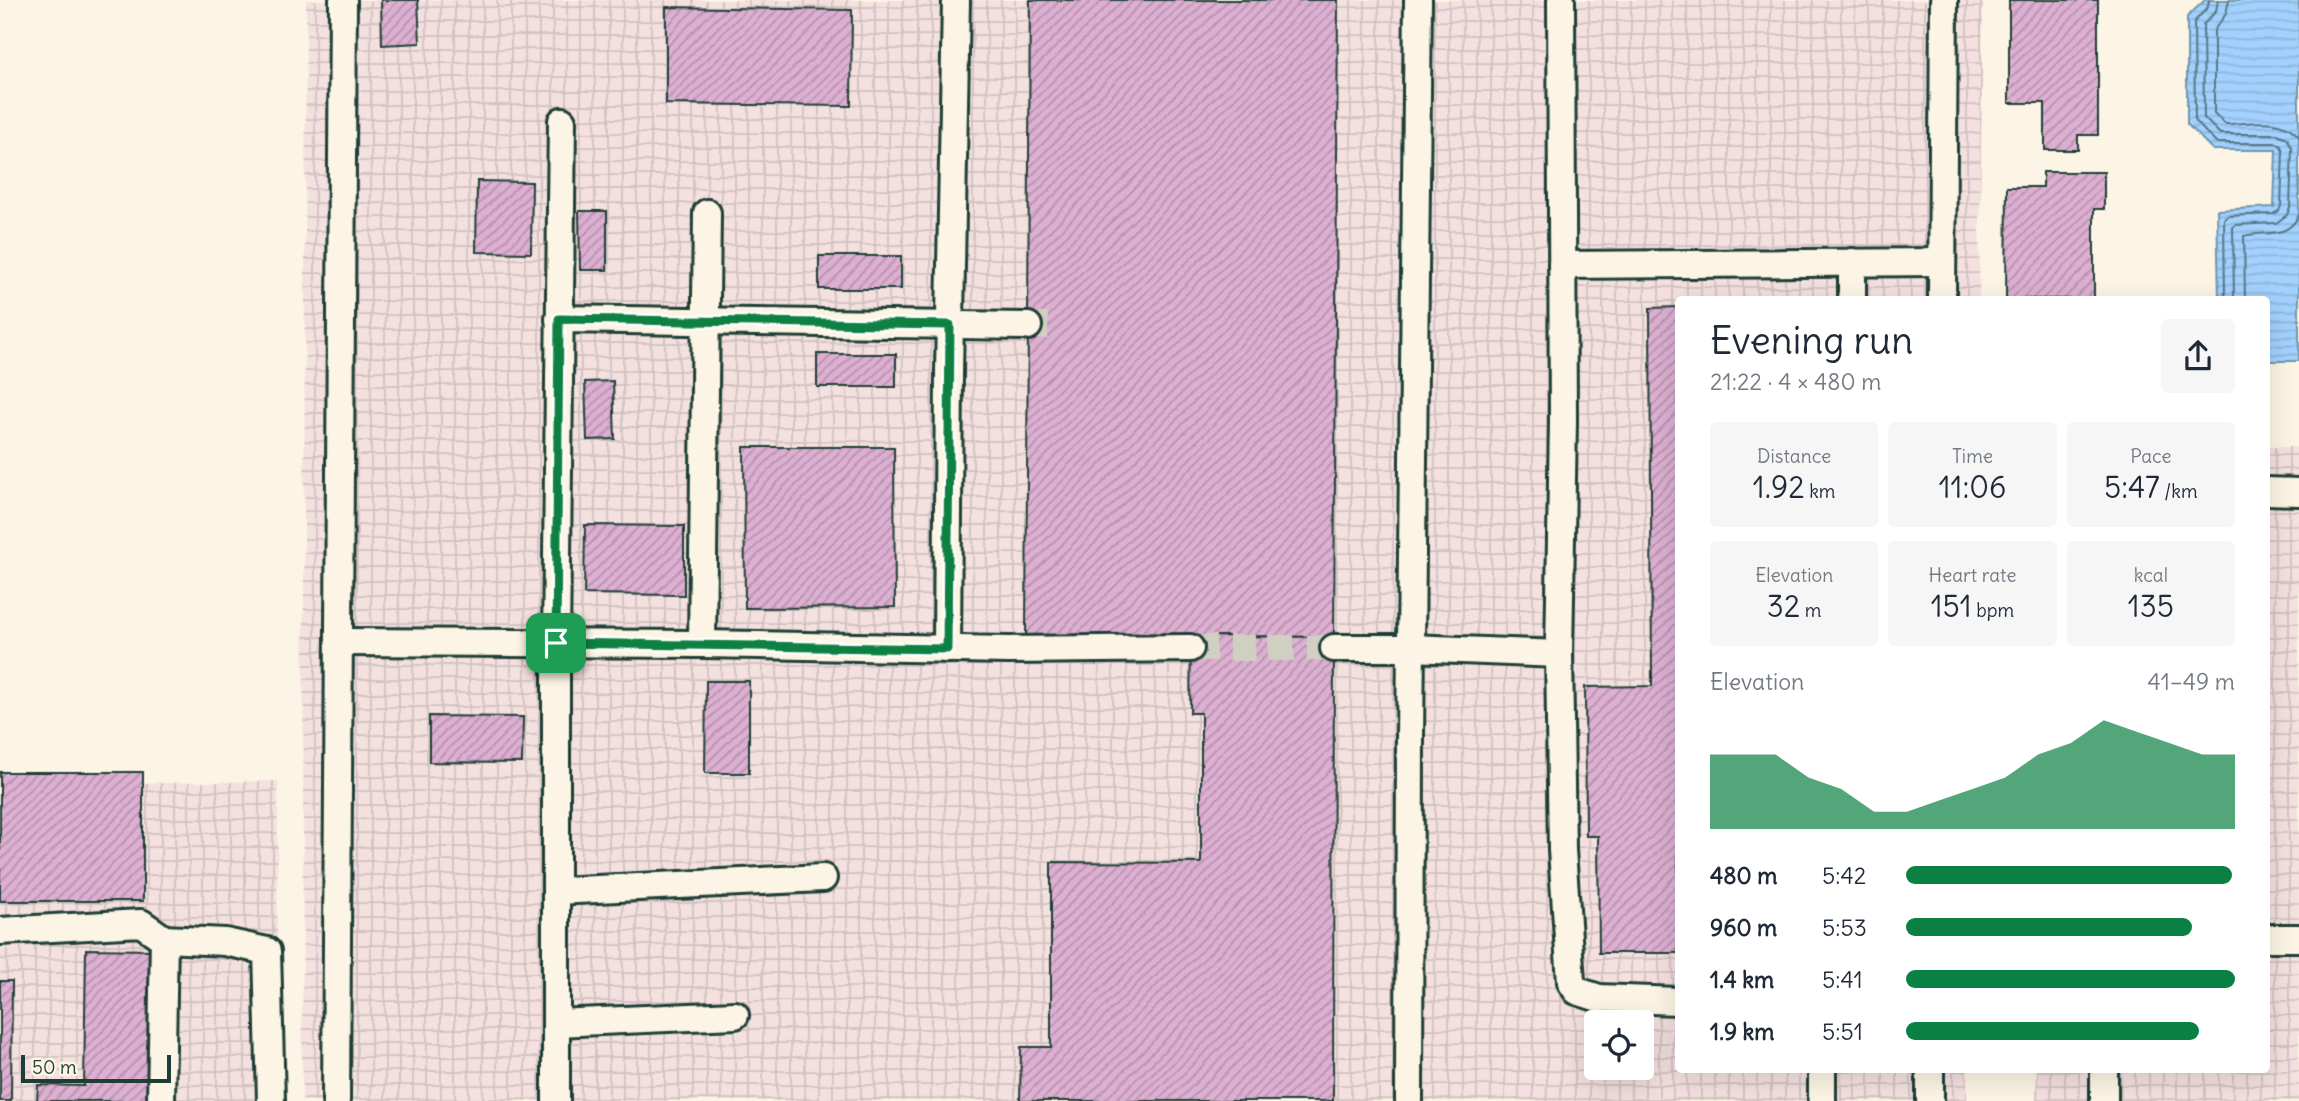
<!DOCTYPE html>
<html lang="en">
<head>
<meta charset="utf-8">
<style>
	:root { --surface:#fff; --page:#f6f6f7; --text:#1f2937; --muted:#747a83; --accent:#0b8043 }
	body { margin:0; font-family:Delius,sans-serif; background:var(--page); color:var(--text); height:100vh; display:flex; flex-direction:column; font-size:26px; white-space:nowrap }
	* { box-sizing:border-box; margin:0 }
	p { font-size:23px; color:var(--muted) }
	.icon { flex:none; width:38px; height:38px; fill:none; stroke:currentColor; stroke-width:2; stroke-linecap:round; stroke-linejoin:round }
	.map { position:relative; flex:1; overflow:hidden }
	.panel { position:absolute; left:1675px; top:296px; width:595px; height:777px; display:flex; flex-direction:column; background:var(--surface); border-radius:7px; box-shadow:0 7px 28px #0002 }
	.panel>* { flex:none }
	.controls { position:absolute; left:1584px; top:1010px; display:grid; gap:14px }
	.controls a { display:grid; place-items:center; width:70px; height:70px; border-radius:7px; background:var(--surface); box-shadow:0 7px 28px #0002; font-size:35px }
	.scale { position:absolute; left:21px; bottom:18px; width:150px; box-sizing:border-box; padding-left:7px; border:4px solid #1f3d34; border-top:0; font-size:19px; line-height:24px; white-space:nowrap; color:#1f3d34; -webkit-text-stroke:5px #fcf5e5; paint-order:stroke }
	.pin { position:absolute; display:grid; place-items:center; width:60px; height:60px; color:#fff; margin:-30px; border-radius:14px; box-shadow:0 4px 10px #0006 }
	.round { display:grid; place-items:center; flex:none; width:74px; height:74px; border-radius:7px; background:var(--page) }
	.headline { display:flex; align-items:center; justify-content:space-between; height:119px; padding:0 35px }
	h1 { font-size:38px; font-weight:600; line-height:52px }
	.stats { display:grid; grid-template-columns:repeat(3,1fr); gap:10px; height:119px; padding:7px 35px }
	.stats div { display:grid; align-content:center; border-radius:7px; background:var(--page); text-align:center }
	.stats b { font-size:30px; font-weight:600 }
	.stats small { font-size:19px; font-weight:400 }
	.stats p { font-size:19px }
	.chart { height:196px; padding:14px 35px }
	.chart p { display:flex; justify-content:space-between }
	.chart svg { width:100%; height:126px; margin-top:7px; fill:var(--accent); opacity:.7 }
	ul { padding:0 35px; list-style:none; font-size:23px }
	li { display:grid; grid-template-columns:112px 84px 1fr; align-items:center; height:52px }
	li i { height:18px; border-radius:9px; background:var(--accent) }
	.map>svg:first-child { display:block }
	.industrial { fill:url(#industrial-grid); fill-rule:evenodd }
	.water { fill:url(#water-rules); stroke:#6e96ad; stroke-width:2 }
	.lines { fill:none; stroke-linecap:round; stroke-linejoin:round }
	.shore { stroke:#547885; stroke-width:2 }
	.building { fill:url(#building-hatch); stroke:#1f3d34; stroke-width:2 }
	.minor-tunnel { stroke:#d0d0c2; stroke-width:26; stroke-dasharray:26 13; stroke-linecap:butt }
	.minor-casing { stroke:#1f3d34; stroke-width:32 }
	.minor { stroke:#fcf5e5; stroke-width:26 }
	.route-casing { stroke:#fff; stroke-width:14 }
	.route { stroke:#0b8043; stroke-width:9 }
</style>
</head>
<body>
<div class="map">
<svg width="2299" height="1101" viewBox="0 0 2299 1101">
	<defs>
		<pattern id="industrial-grid" width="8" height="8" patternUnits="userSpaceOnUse" patternTransform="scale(1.75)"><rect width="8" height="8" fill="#f3e0df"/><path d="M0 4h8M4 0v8" fill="none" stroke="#d0c1c0"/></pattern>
		<pattern id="water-rules" width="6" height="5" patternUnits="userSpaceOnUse" patternTransform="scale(1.75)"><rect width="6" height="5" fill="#a3d1fe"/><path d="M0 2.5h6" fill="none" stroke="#8cb4da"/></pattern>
		<pattern id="building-hatch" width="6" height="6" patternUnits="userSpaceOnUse" patternTransform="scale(1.75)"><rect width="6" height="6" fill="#ddafd2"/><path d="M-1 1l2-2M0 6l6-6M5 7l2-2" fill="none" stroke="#b390ab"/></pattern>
	</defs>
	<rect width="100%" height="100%" fill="#fcf5e5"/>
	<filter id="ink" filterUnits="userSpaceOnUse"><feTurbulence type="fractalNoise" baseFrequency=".0143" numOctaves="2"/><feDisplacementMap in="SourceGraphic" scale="14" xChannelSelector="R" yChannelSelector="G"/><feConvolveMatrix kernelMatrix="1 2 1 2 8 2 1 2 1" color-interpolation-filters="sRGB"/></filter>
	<g filter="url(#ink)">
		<g class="industrial">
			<path d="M306,0H1983L1979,299H1678V1069H1967V1101H302ZM1596,1022H1642V1068H1596Z"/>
			<polygon points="2266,447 2299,447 2299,1101 2036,1101 2037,1069 2266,1069"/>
			<polygon points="278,781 276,1101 0,1101 0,785"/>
		</g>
		<polygon class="water" points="2205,0 2299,0 2299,361 2266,361 2266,299 2219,299 2217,210 2274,207 2276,150 2213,150 2187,124 2187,17"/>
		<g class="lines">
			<g class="shore">
				<polyline points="2209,0 2208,7 2194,22 2195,121 2216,143 2276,143 2281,146 2283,151 2281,206 2279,211 2273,214 2228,216 2224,219 2225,299"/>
				<polyline points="2218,0 2216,11 2203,25 2204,118 2220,134 2277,134 2287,138 2292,148 2290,207 2287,215 2276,223 2236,225 2233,227 2234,299"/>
				<path d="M2229,0L2226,14L2214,30V113L2225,124C2248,124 2283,115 2299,137"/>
				<path d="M2245,299L2244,236C2265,230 2287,240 2299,215"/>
			</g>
		</g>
		<g class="building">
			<polygon points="381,0 418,0 420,43 382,45"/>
			<polygon points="1030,0 1338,0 1334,637 1026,635"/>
			<polygon points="2009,0 2098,0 2098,135 2078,135 2078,150 2045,150 2045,103 2009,103"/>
			<polygon points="666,7 852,10 851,106 666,104"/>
			<polygon points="2043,172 2104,172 2104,209 2094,209 2094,299 2006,299 2007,187 2043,187"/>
			<polygon points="477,181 532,182 531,253 476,252"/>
			<polygon points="579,211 607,211 607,270 580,270"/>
			<rect x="819" y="256" width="82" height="33"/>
			<polygon points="1678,307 1678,953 1599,953 1598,836 1586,836 1585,687 1652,686 1650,308"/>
			<rect x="817" y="354" width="79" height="33"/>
			<polygon points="613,381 615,439 587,440 585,382"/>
			<polygon points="744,447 894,447 895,607 745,608"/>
			<polygon points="585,525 684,526 684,595 584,594"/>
			<polygon points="1191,636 1334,637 1333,1101 1020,1101 1021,1047 1051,1047 1051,862 1201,863 1201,713 1190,713"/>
			<polygon points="706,681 749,681 749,773 705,773"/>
			<polygon points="429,716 523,717 522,763 429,762"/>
			<rect x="0" y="772" width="143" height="129"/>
			<polygon points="86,949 152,950 150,1101 37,1101 38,1085 84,1086"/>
			<polygon points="0,981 12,981 11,1101 0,1101"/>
		</g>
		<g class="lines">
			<g class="minor-tunnel">
				<polyline points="1028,326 1048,326"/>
				<polyline points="1190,648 1334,648"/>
			</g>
			<defs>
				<g id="minor">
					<polyline points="1561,0 1563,421 1559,654 1562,850 1571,982 1577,991 1599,998 1678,1001"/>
					<polyline points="1562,265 1942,262"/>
					<polyline points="1852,299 1852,262"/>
					<polyline points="1942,299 1944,0"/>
					<polyline points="559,319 1028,326"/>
					<polyline points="2266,491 2299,492"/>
					<polyline points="340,642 702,644 1009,650 1190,648"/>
					<polyline points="702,644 707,213"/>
					<polyline points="1334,648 1411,648 1559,654"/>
					<polyline points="947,649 949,372 956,0"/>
					<polyline points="556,891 823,878"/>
					<polyline points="0,931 141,923 164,939 225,942 267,951 271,1101"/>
					<polyline points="2266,938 2299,938"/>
					<polyline points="556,1023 735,1015"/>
					<polyline points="161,1101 164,939"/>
					<polyline points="336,1101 343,0"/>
					<polyline points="556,1101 556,643 562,121"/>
					<polyline points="1409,1101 1410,737 1418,0"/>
					<polyline points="1822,1101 1822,1069"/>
					<polyline points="1930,1101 1930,1069"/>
					<polyline points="2104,1101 2104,1069"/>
				</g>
			</defs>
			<use href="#minor" class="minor-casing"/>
			<use href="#minor" class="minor"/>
		</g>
	</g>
	<g class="lines" filter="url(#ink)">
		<defs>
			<polygon id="route" points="559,319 950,325 947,649 556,643"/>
		</defs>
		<use href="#route" class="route-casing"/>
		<use href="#route" class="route"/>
	</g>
</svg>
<div class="controls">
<a><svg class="icon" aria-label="locate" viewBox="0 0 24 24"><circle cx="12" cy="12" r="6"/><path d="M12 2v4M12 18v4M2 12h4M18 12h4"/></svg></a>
</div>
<div class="scale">50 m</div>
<div class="pin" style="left:556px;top:643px;background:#1e9e55"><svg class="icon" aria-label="arrive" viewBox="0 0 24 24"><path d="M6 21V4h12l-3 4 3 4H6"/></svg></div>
<section class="panel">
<div class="headline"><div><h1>Evening run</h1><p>21:22 · 4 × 480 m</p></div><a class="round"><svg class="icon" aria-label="share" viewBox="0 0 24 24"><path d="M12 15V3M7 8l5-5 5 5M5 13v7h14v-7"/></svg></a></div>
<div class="stats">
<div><p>Distance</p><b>1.92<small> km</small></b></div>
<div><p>Time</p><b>11:06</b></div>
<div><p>Pace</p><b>5:47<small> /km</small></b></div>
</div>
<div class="stats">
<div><p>Elevation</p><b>32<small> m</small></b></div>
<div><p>Heart rate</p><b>151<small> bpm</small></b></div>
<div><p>kcal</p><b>135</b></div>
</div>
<div class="chart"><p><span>Elevation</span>41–49 m</p>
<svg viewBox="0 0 160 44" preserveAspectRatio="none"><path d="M0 44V18L10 18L20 18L30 26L40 30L50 38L60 38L70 34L80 30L90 26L100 18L110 14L120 6L130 10L140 14L150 18L160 18V44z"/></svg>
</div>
<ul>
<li><b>480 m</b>5:42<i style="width:99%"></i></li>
<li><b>960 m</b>5:53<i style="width:87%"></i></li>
<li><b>1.4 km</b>5:41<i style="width:100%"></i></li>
<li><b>1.9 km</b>5:51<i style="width:89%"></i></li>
</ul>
</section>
</div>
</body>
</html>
